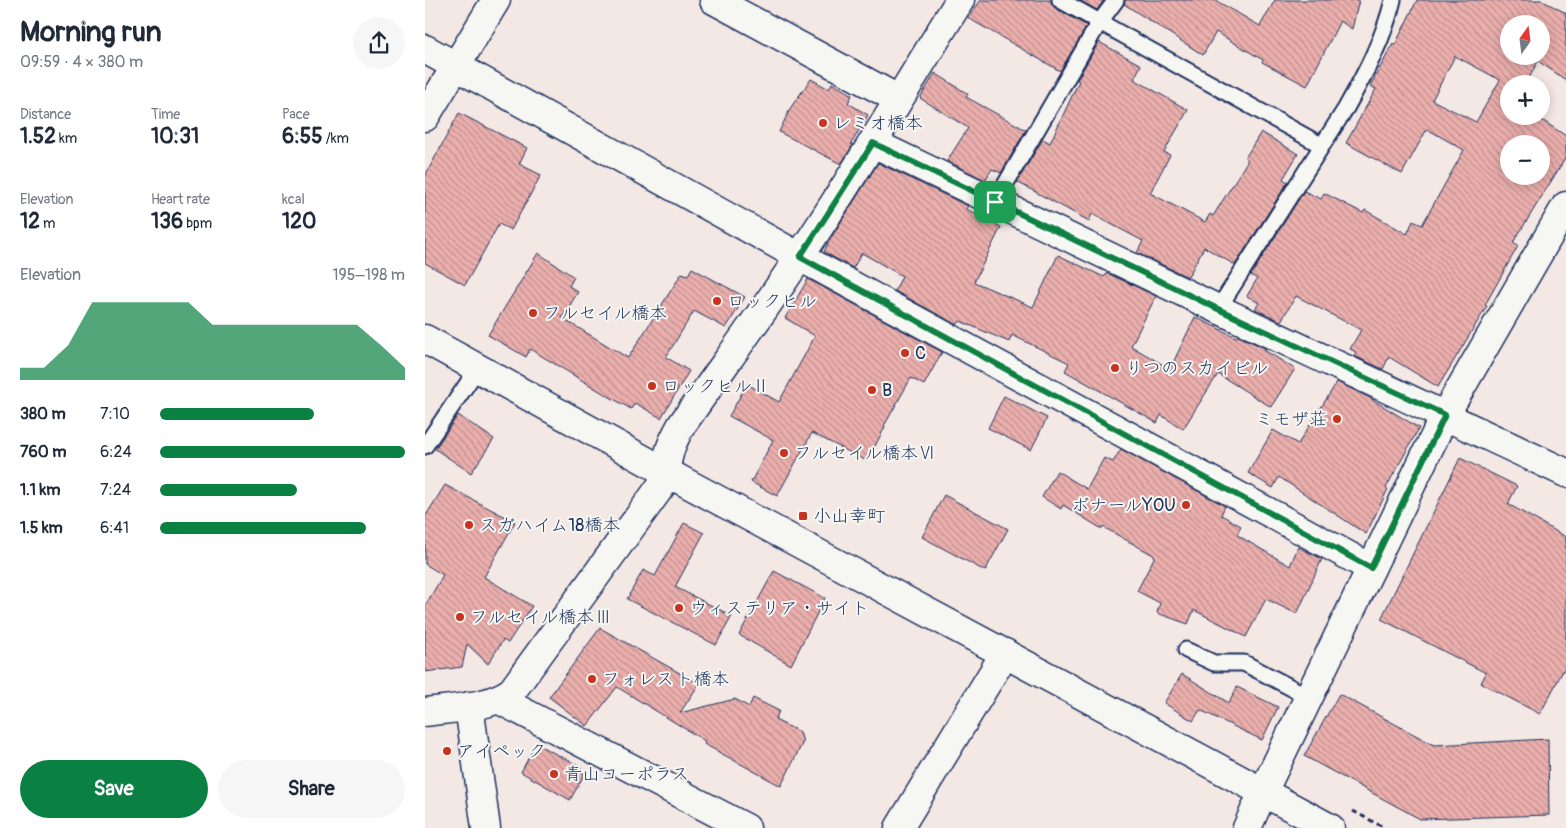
<!DOCTYPE html>
<html lang="en">
<head>
<meta charset="utf-8">
<style>
	:root { --surface:#fff; --page:#f6f6f7; --text:#1f2937; --muted:#747a83; --accent:#0b8043 }
	body { margin:0; font-family:Pangolin,"Klee One",sans-serif; background:var(--page); color:var(--text); height:100vh; display:flex; flex-direction:column; font-size:19px; white-space:nowrap }
	* { box-sizing:border-box; margin:0 }
	p { font-size:16px; color:var(--muted) }
	.icon { flex:none; width:28px; height:28px; fill:none; stroke:currentColor; stroke-width:2; stroke-linecap:round; stroke-linejoin:round }
	.map { position:relative; flex:1; overflow:hidden }
	.panel { display:flex; flex-direction:column; background:var(--surface); width:425px }
	.panel>* { flex:none }
	.needle { width:32px; rotate:14deg }
	.controls { position:absolute; left:1075px; top:15px; display:grid; gap:10px }
	.controls a { display:grid; place-items:center; width:50px; height:50px; border-radius:50%; background:var(--surface); box-shadow:0 2px 12px #0003; font-size:25px }
	.pin { position:absolute; display:grid; place-items:center; width:42px; height:42px; color:#fff; margin:-21px; border-radius:10px; box-shadow:0 2px 8px #0006 }
	.round { display:grid; place-items:center; flex:none; width:52px; height:52px; border-radius:26px; background:var(--page) }
	.headline { display:flex; align-items:center; justify-content:space-between; height:85px; padding:0 20px }
	h1 { font-size:28px; font-weight:700; line-height:38px }
	.metrics { display:grid; grid-template-columns:repeat(3,1fr); gap:8px; height:85px; padding:5px 20px }
	.metrics div { display:grid; align-content:center }
	.metrics b { font-size:21px; font-weight:700 }
	.metrics small { font-size:14px; font-weight:400 }
	.metrics p { font-size:14px }
	.chart { height:140px; padding:10px 20px }
	.chart p { display:flex; justify-content:space-between }
	.chart svg { width:100%; height:90px; margin-top:5px; fill:var(--accent); opacity:.7 }
	.primary-button { display:flex; gap:10px; margin-top:auto; padding:10px 20px }
	.primary-button a { flex:1; height:58px; border-radius:30px; background:var(--accent); color:#fff; font-size:20px; font-weight:700; line-height:58px; text-align:center }
	.primary-button a+a { background:var(--page); color:var(--text) }
	ul { padding:0 20px; list-style:none; font-size:16px }
	li { display:grid; grid-template-columns:80px 60px 1fr; align-items:center; height:38px }
	li i { height:12px; border-radius:6px; background:var(--accent) }
	main { display:flex; flex:1; min-height:0 }
	.map>svg:first-child { display:block }
	.building { fill:url(#building-back-hatch); stroke:#1b2f5e; fill-rule:evenodd }
	.lines { fill:none; stroke-linecap:round; stroke-linejoin:round }
	.service-casing { stroke:#1b2f5e; stroke-width:19 }
	.minor-casing { stroke:#1b2f5e; stroke-width:31 }
	.tertiary-casing { stroke:#1b2f5e; stroke-width:31 }
	.path { stroke:#1b2f5e; stroke-width:3; stroke-dasharray:5 4; stroke-linecap:butt }
	.service { stroke:#f6f6f2; stroke-width:15 }
	.minor { stroke:#f6f6f2; stroke-width:28 }
	.tertiary { stroke:#f6f6f2; stroke-width:28 }
	.route-casing { stroke:#fff; stroke-width:10 }
	.route { stroke:#0b8043; stroke-width:6 }
	.poi-dot { fill:#c8321e; stroke:#f6f6f2; stroke-width:2 }
	.labels { text-anchor:middle; dominant-baseline:central; stroke-width:4; stroke-linejoin:round; paint-order:stroke }
	.poi-label { font-size:18px; fill:#1b2f5e; stroke:#f6f6f2; text-anchor:start }
</style>
</head>
<body>
<main>
<section class="panel">
<div class="headline"><div><h1>Morning run</h1><p>09:59 · 4 × 380 m</p></div><a class="round"><svg class="icon" aria-label="share" viewBox="0 0 24 24"><path d="M12 15V3M7 8l5-5 5 5M5 13v7h14v-7"/></svg></a></div>
<div class="metrics">
<div><p>Distance</p><b>1.52<small> km</small></b></div>
<div><p>Time</p><b>10:31</b></div>
<div><p>Pace</p><b>6:55<small> /km</small></b></div>
</div>
<div class="metrics">
<div><p>Elevation</p><b>12<small> m</small></b></div>
<div><p>Heart rate</p><b>136<small> bpm</small></b></div>
<div><p>kcal</p><b>120</b></div>
</div>
<div class="chart"><p><span>Elevation</span>195–198 m</p>
<svg viewBox="0 0 160 44" preserveAspectRatio="none"><path d="M0 44V38L10 38L20 27L30 6L40 6L50 6L60 6L70 6L80 17L90 17L100 17L110 17L120 17L130 17L140 17L150 27L160 38V44z"/></svg>
</div>
<ul>
<li><b>380 m</b>7:10<i style="width:63%"></i></li>
<li><b>760 m</b>6:24<i style="width:100%"></i></li>
<li><b>1.1 km</b>7:24<i style="width:56%"></i></li>
<li><b>1.5 km</b>6:41<i style="width:84%"></i></li>
</ul>
<div class="primary-button"><a>Save</a><a>Share</a></div>
</section>
<div class="map">
<svg width="1141" height="828" viewBox="0 0 1141 828">
	<defs>
		<pattern id="building-back-hatch" width="6" height="6" patternUnits="userSpaceOnUse" patternTransform="scale(1.25)"><rect width="6" height="6" fill="#ebafac"/><path d="M-1 5l2 2M0 0l6 6M5-1l2 2" fill="none" stroke="#be8f8f"/></pattern>
	</defs>
	<rect width="100%" height="100%" fill="#f4e8e4"/>
	<filter id="ink" filterUnits="userSpaceOnUse"><feTurbulence type="fractalNoise" baseFrequency=".02" numOctaves="2"/><feDisplacementMap in="SourceGraphic" scale="10" xChannelSelector="R" yChannelSelector="G"/><feConvolveMatrix kernelMatrix="1 2 1 2 8 2 1 2 1" color-interpolation-filters="sRGB"/></filter>
	<g filter="url(#ink)">
		<g class="building">
			<polygon points="556,0 626,0 627,4 630,8 662,26 635,71 543,18"/>
			<polygon points="654,0 679,0 672,10"/>
			<polygon points="700,0 790,0 835,26 850,0 934,0 927,29 915,21 882,86 837,62 838,60 791,32 778,55 699,4"/>
			<path d="M992,0H1116L1141,13V80L1113,61L1101,84H1084V116H1111L1141,136V157L1088,243L1093,246L1060,305L1062,306L1013,387L964,357L958,369L929,356L931,352L925,349L936,330L871,296L856,321L830,309L834,303L822,296L832,279L826,275L879,191L896,199L899,193L938,213L940,210L982,234L988,221L997,225L1039,150L1002,129L977,174L921,143L951,89L945,86L968,44L970,45ZM1084,24H1116V56H1084ZM1030,56L1075,80L1051,122L1007,100ZM1084,144H1116V176H1084Z"/>
			<polygon points="674,42 716,65 709,79 763,110 739,152 745,155 725,193 780,222 785,214 788,216 823,160 820,158 836,132 873,154 858,179 863,182 810,265 779,247 763,277 712,253 718,241 667,214 664,221 592,182 618,139 625,143 654,81 652,80"/>
			<polygon points="510,73 543,94 541,97 601,130 576,173 567,169 560,180 522,161 543,128 495,98"/>
			<polygon points="386,79 404,89 407,83 427,95 423,103 443,115 426,144 428,145 416,164 354,132 366,107"/>
			<polygon points="34,113 102,148 94,164 116,175 86,230 74,224 40,285 0,263 0,176"/>
			<polygon points="453,163 543,206 541,209 576,227 549,282 608,307 633,255 679,277 682,273 731,296 706,346 745,369 770,317 811,337 813,336 840,348 839,350 870,369 846,407 793,374 758,429 736,415 732,423 640,371 644,363 587,335 584,342 535,321 532,325 470,291 477,276 437,253 428,268 399,252 404,241"/>
			<polygon points="113,253 149,277 144,286 153,292 137,318 203,358 257,273 263,275 267,268 320,297 301,328 269,311 241,357 264,371 236,418 210,403 206,409 178,393 105,349 101,357 63,335"/>
			<polygon points="383,279 517,352 499,385 486,378 459,426 460,427 442,461 387,433 352,496 326,482 348,440 304,416 322,384 354,402 390,336 360,318"/>
			<polygon points="912,382 943,397 994,428 961,488 963,489 941,534 854,477 848,488 823,473 848,430 873,444"/>
			<polygon points="579,396 622,418 606,450 563,428"/>
			<polygon points="33,415 69,439 46,473 10,449"/>
			<polygon points="696,449 800,506 796,515 816,526 812,535 865,566 873,547 897,559 872,614 841,599 821,637 769,610 763,624 732,613 735,603 712,591 730,556 678,527 677,529 638,505 636,509 617,497 632,471 662,489 679,458 688,462"/>
			<polygon points="1035,458 1092,486 1083,504 1141,537 1141,665 1115,714 1056,683 1061,673 956,619"/>
			<polygon points="20,485 90,522 59,577 107,606 83,643 78,640 63,664 42,644 37,667 0,672 0,606 18,575 0,564 0,517"/>
			<polygon points="519,495 583,529 560,571 497,537"/>
			<polygon points="259,523 279,533 250,587 307,616 291,645 202,599 218,570 230,576"/>
			<polygon points="349,571 400,598 366,665 314,635"/>
			<polygon points="175,628 274,684 255,713 310,699 324,707 328,698 354,711 350,720 375,732 378,742 356,786 279,744 280,741 192,687 162,726 124,697"/>
			<polygon points="757,674 804,703 812,687 853,707 837,740 775,710 768,721 739,703"/>
			<polygon points="914,694 1009,745 1123,739 1124,815 995,819 879,756"/>
			<polygon points="111,744 155,766 159,775 145,800 96,772"/>
		</g>
		<g class="lines">
			<defs>
				<g id="service">
					<polyline points="635,0 896,145"/>
					<polyline points="570,202 674,23 691,0"/>
					<path d="M793,309L921,108C940,74 959,38 968,0"/>
					<polyline points="0,446 53,368"/>
					<polyline points="761,650 789,663 819,663 884,697"/>
				</g>
				<g id="minor">
					<polyline points="289,0 473,99"/>
					<polyline points="0,49 375,257 946,568"/>
					<polyline points="0,117 71,0"/>
					<polyline points="448,143 793,309 1141,473"/>
					<path d="M241,472C242,454 247,442 256,426C295,370 337,314 375,256C431,173 482,85 535,0"/>
					<polyline points="73,699 321,828"/>
					<polyline points="44,706 61,828"/>
					<polyline points="838,792 1020,415 1141,206"/>
					<polyline points="474,828 580,653"/>
				</g>
				<g id="tertiary">
					<polyline points="0,339 241,472 905,828"/>
					<path d="M0,712C28,708 64,708 87,691L226,500L236,486L241,472"/>
					<polyline points="822,828 838,792"/>
				</g>
			</defs>
			<use href="#service" class="service-casing"/>
			<use href="#minor" class="minor-casing"/>
			<use href="#tertiary" class="tertiary-casing"/>
			<polyline class="path" points="928,811 960,828"/>
			<use href="#service" class="service"/>
			<use href="#minor" class="minor"/>
			<use href="#tertiary" class="tertiary"/>
		</g>
	</g>
	<g class="lines" filter="url(#ink)">
		<defs>
			<polygon id="route" points="448,143 793,309 1020,415 946,568 375,257"/>
		</defs>
		<use href="#route" class="route-casing"/>
		<use href="#route" class="route"/>
	</g>
	<g class="poi-dot">
		<circle cx="398" cy="123" r="5"/>
		<circle cx="292" cy="301" r="5"/>
		<circle cx="108" cy="313" r="5"/>
		<circle cx="480" cy="353" r="5"/>
		<circle cx="690" cy="368" r="5"/>
		<circle cx="227" cy="386" r="5"/>
		<circle cx="447" cy="390" r="5"/>
		<circle cx="912" cy="419" r="5"/>
		<circle cx="359" cy="453" r="5"/>
		<circle cx="761" cy="505" r="5"/>
		<rect x="373" y="511" width="10" height="10" rx="2.5"/>
		<circle cx="44" cy="525" r="5"/>
		<circle cx="254" cy="608" r="5"/>
		<circle cx="35" cy="617" r="5"/>
		<circle cx="167" cy="679" r="5"/>
		<circle cx="22" cy="751" r="5"/>
		<circle cx="129" cy="774" r="5"/>
	</g>
	<g class="labels">
		<g class="poi-label">
			<text x="408" y="123">レミオ橋本</text>
			<text x="302" y="301">ロックヒル</text>
			<text x="118" y="313">フルセイル橋本</text>
			<text x="490" y="353">C</text>
			<text x="700" y="368">りつのスカイビル</text>
			<text x="237" y="386">ロックヒルⅡ</text>
			<text x="457" y="390">B</text>
			<text x="902" y="419" text-anchor="end">ミモザ荘</text>
			<text x="369" y="453">フルセイル橋本Ⅵ</text>
			<text x="751" y="505" text-anchor="end">ボナールYOU</text>
			<text x="388" y="516">小山幸町</text>
			<text x="54" y="525">スガハイム18橋本</text>
			<text x="264" y="608">ウィステリア・サイト</text>
			<text x="45" y="617">フルセイル橋本Ⅲ</text>
			<text x="177" y="679">フォレスト橋本</text>
			<text x="32" y="751">アイペック</text>
			<text x="139" y="774">青山コーポラス</text>
		</g>
	</g>
</svg>
<div class="controls">
<a><svg class="needle" viewBox="-14 -14 28 28"><path d="M0-13l5 13h-10z" fill="#e53935"/><path d="M0 13l5-13h-10z" fill="#747a83"/></svg></a>
<a>+</a>
<a>−</a>
</div>
<div class="pin" style="left:570px;top:202px;background:#1e9e55"><svg class="icon" aria-label="arrive" viewBox="0 0 24 24"><path d="M6 21V4h12l-3 4 3 4H6"/></svg></div>
</div>
</main>
</body>
</html>
